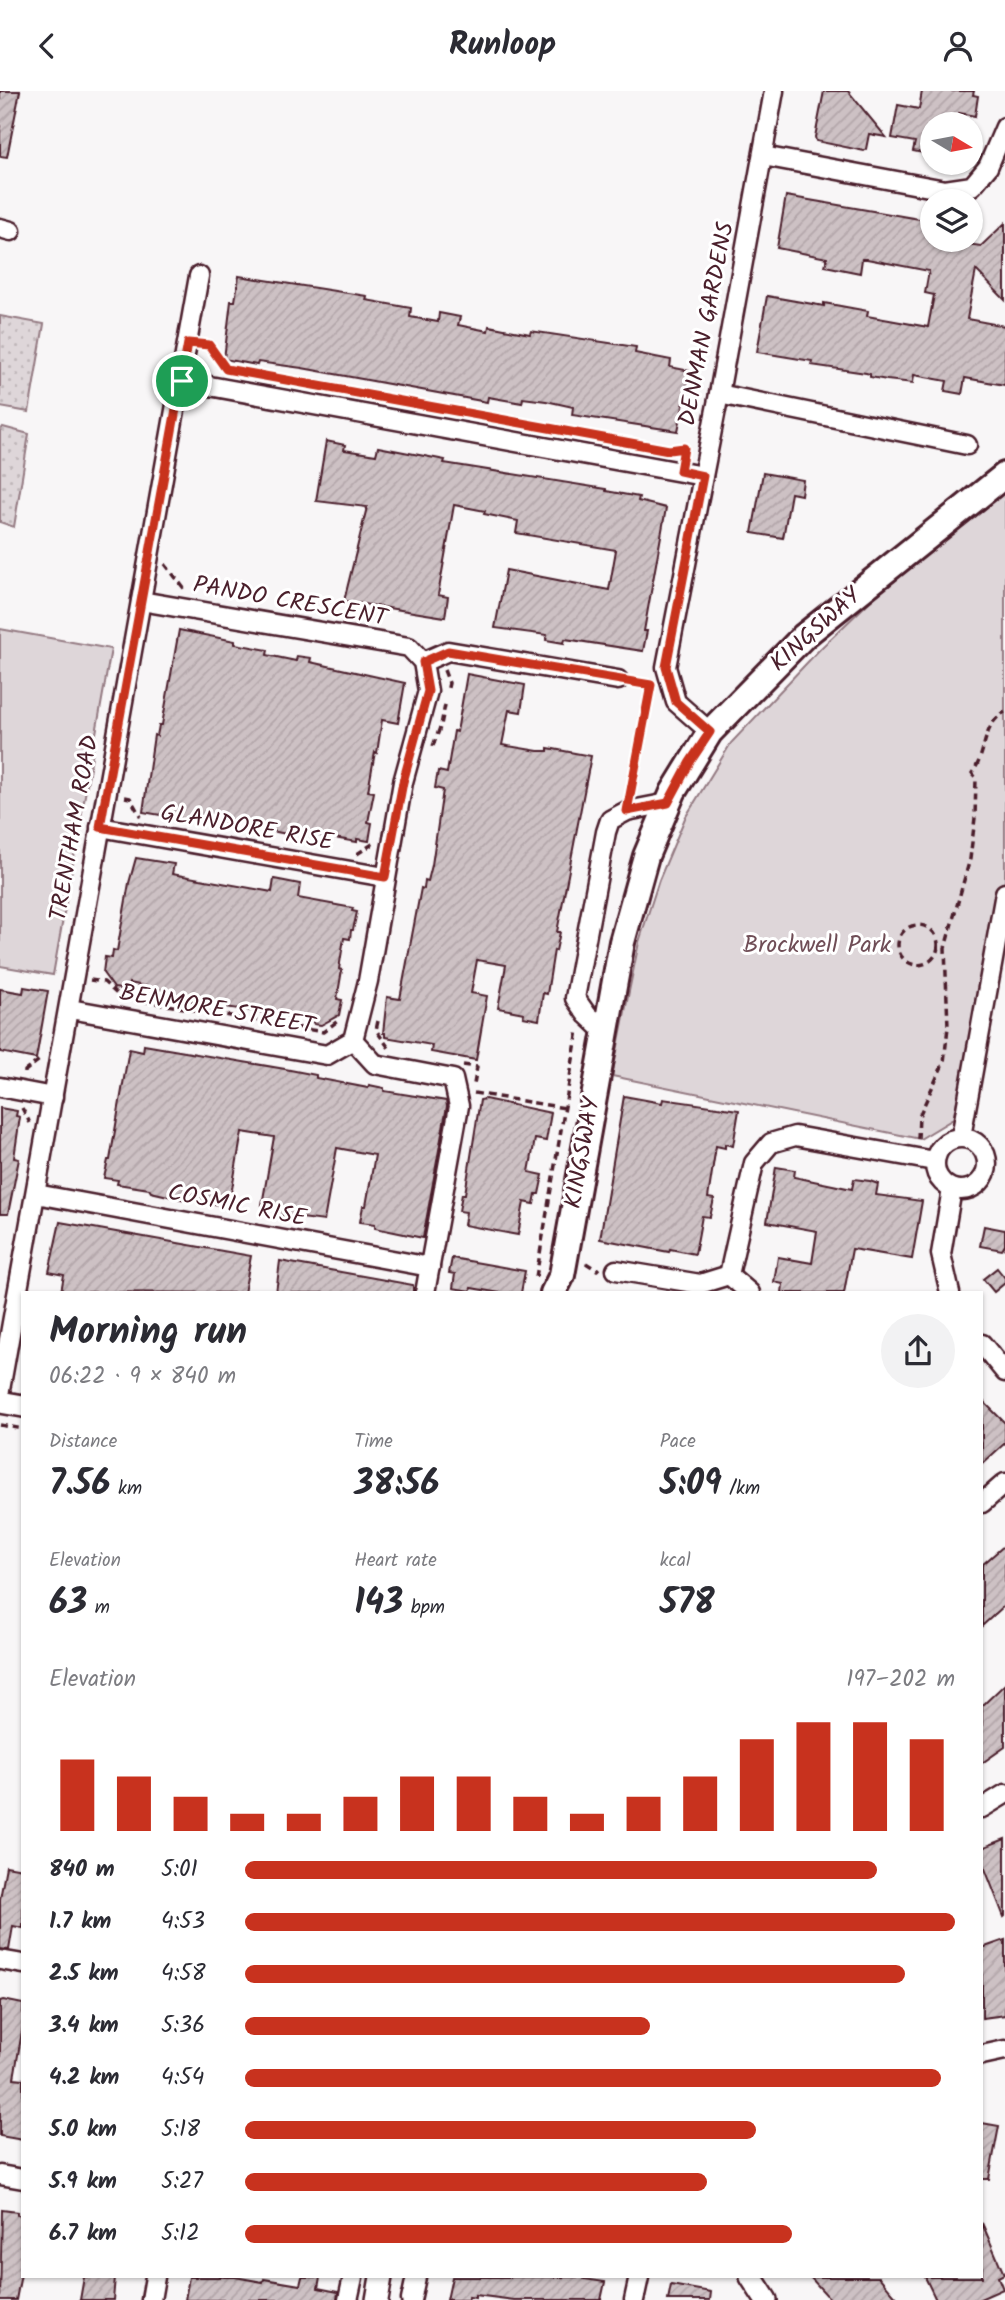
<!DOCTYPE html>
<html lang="en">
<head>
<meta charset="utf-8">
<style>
	:root { --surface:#fff; --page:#f2f2f3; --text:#2b2b33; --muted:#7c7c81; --accent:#c8321e }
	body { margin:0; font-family:Kalam,sans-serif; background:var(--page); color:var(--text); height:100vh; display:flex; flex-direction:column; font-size:26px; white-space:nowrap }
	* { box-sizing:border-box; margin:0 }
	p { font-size:23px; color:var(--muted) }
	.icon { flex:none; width:38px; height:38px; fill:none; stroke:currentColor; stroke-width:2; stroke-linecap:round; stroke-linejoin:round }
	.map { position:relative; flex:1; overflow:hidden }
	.sheet { position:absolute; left:21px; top:1200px; width:962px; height:987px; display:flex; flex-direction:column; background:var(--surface); border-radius:0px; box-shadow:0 2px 5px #0004 }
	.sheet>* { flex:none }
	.needle { width:46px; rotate:100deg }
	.buttons { position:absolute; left:920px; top:21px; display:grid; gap:14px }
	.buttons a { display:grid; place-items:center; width:63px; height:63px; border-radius:50%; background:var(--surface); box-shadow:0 2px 5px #0004; font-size:35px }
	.pin { position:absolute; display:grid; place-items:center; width:60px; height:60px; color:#fff; margin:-30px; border:4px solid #fff; border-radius:50%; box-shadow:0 2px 7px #0007 }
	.round { display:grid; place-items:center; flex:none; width:74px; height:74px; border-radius:37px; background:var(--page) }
	.head { display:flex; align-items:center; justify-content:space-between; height:119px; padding:0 28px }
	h1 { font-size:38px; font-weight:600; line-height:52px }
	.stats { display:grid; grid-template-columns:repeat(3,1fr); gap:10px; height:119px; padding:7px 28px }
	.stats div { display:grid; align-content:center }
	.stats b { font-size:35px; font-weight:600 }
	.stats small { font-size:19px; font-weight:400 }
	.stats p { font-size:19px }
	.chart { height:196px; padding:14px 28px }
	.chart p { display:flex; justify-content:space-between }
	.chart svg { width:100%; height:126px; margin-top:7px; stroke:var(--accent); stroke-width:6 }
	ul { padding:0 28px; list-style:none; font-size:23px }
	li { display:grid; grid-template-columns:112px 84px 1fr; align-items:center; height:52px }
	li i { height:18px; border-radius:9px; background:var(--accent) }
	header { display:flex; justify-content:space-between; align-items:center; height:91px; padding:0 28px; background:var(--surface); font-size:32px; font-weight:600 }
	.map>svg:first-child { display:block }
	.grass { fill:url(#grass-dots); stroke:#947a82; stroke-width:2 }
	.green { fill:#ded6d9; stroke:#947a82; stroke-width:2 }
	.building { fill:url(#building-hatch); stroke:#4a1f2b; stroke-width:2 }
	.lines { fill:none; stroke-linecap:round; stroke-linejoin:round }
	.minor-casing { stroke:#4a1f2b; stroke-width:23 }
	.tertiary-casing { stroke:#4a1f2b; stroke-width:26 }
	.secondary-casing { stroke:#4a1f2b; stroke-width:30 }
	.path { stroke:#4a1f2b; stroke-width:3.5; stroke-dasharray:7 5; stroke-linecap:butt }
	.minor { stroke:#fff; stroke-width:18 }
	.tertiary { stroke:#fff; stroke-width:21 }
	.secondary { stroke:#fff; stroke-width:24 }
	.route-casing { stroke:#fff; stroke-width:14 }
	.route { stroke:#c8321e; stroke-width:9 }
	.labels { text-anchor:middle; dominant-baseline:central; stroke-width:6; stroke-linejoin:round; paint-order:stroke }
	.street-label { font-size:24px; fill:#4a1f2b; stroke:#fff }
	.park-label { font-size:24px; fill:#6f4d56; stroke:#fff }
</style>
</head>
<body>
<header><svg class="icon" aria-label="back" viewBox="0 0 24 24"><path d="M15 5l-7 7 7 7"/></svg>Runloop<svg class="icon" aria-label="person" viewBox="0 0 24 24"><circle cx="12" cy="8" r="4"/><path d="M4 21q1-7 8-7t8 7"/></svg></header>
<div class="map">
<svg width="1005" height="2209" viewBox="0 0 1005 2209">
	<defs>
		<pattern id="grass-dots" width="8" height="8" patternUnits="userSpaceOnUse" patternTransform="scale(1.75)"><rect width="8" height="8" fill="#ded6d9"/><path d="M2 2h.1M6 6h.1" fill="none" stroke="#c0b7ba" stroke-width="1.8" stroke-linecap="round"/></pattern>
		<pattern id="building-hatch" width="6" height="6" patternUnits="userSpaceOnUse" patternTransform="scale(1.75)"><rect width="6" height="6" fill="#cdc1c4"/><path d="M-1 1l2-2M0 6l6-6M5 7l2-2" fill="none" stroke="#b2a5a9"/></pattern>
	</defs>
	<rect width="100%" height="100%" fill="#f8f6f7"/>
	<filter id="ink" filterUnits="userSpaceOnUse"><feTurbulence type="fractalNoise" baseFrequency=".0143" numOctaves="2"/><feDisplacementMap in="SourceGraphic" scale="14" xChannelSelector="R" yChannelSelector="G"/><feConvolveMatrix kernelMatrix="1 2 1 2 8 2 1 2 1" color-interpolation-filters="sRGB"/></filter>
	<g filter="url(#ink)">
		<g class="grass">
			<polygon points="0,225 44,233 29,321 0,316"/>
			<polygon points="3,336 29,343 14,436 0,431 0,340"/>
		</g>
		<g class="green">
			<polygon points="1005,388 1005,794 953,1028 920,1048 612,985 639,851 659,789 685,727 731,652 821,557 994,392"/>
			<polygon points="0,538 111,558 53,884 0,875"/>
		</g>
		<g class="building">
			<polygon points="0,0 20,0 7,66 0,65"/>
			<polygon points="824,0 848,0 886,46 869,43 866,58 864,60 816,50 815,46"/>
			<polygon points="922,0 974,0 973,4 978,5 975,25 959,22 957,33 933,33 933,64 913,60 915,51 892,47 898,14 919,18"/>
			<polygon points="786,105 931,130 929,142 933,142 933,149 959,149 959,152 981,155 1005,132 1005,209 976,179 967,228 1005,235 1005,294 965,287 962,303 945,300 947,290 914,284 913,292 887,289 870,286 870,283 866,282 811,274 812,270 757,261 767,205 824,215 824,212 868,220 867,225 928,236 934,204 925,202 929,180 867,168 862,168 860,182 825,175 827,167 777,157"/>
			<polygon points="239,185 367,205 366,209 411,217 410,226 438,231 439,222 460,226 458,234 488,240 489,235 530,243 531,240 636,256 635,262 671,269 670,276 690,280 678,340 572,324 573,316 546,310 523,307 522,312 488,306 487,311 302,277 258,271 257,274 224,268 231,210 235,210"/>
			<polygon points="326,350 345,354 344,359 376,364 378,356 445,369 444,372 606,398 606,400 639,406 638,410 666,417 644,540 647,540 643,560 565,548 564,552 546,549 547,544 495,537 506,479 609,499 616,459 516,442 518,430 484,423 485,420 454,414 438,504 448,506 445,526 344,510 367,416 316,410"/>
			<polygon points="763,382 803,389 801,404 791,402 783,447 752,442"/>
			<polygon points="179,539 235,550 235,553 268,559 267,564 296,570 297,565 311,567 310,571 405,592 398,632 382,629 377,662 375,661 368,700 374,701 368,731 372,732 369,750 357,748 357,751 288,739 287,743 266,739 267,736 231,729 231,734 202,728 201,731 143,721 154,644 157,645 159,634 162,634"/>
			<polygon points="467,583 525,594 521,621 509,619 502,654 538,660 548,660 548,657 591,665 557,841 560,841 556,860 554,859 547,903 543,902 539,929 523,926 524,922 498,917 506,874 477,869 471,902 487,905 476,969 431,961 432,954 385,946 385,942 383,942 387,906 400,908 421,797 424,798 425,789 428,790 432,774 443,699 435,697 438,680 447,682 454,640 457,641"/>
			<polygon points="136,767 174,773 172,783 272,801 274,788 300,793 298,807 353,817 352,820 357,821 353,839 351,839 350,848 344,847 339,878 342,879 337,908 342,909 339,924 321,934 314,933 311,928 218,915 159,903 160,898 129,892 128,899 114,897 103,882 105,866 112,867 113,859 117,860 129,792"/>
			<polygon points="24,896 48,900 36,968 0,961 0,898 23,902"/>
			<polygon points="144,954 285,978 316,984 316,987 368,997 369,994 384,997 384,1000 446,1010 447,1015 423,1147 375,1137 375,1133 360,1131 363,1115 366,1115 375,1064 337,1057 324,1130 279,1124 274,1117 262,1114 274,1046 242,1041 229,1115 181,1108 151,1101 149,1098 117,1093 118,1089 104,1087 108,1069 110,1069 129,958 143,961"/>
			<polygon points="624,1005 662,1012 663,1008 739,1019 733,1055 725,1053 725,1057 716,1055 708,1107 714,1108 710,1126 702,1125 695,1163 670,1158 669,1161 600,1148"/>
			<polygon points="485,1008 551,1022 546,1050 535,1048 529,1081 543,1084 539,1103 536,1103 534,1113 524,1111 518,1144 464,1134 466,1121 459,1120 462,1103 465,1103 480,1009"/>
			<polygon points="0,1017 17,1020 16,1025 20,1026 14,1067 19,1068 8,1123 0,1123"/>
			<polygon points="776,1076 795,1079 794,1086 852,1098 854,1088 870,1090 878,1093 876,1104 922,1110 912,1168 852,1158 844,1202 782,1202 783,1193 774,1191 778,1166 812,1172 817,1140 767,1131"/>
			<polygon points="60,1131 251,1165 244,1202 61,1201 64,1184 49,1181"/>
			<polygon points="984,1135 1005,1139 1005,1154 1002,1159 980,1155"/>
			<polygon points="452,1167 525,1180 521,1202 500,1202 471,1197 470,1200 453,1197 455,1183 449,1182"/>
			<polygon points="280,1170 413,1194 413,1202 276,1202"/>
			<polygon points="997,1177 1005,1187 1005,1192 994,1201 983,1188"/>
			<polygon points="982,1309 1005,1332 1005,1352 982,1373"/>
			<polygon points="1005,1454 1005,1514 982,1535 982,1474"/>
			<polygon points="1005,1593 1005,1656 982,1672 982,1615"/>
			<polygon points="1005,1748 1005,1825 1004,1826 982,1770 982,1757"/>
			<polygon points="6,1775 23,1778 23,1837 13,1835 9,1859 0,1858 0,1808"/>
			<polygon points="1005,1849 1005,1924 982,1927 982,1857"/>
			<polygon points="3,1909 23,1913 23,1935 14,1987 23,1988 23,2049 0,2045 0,1910"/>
			<polygon points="982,2032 999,2035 989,2088 982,2088"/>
			<polygon points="2,2119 17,2121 17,2124 23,2125 23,2173 16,2209 0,2209"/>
			<polygon points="982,2132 1004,2183 998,2186 1003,2198 978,2209 936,2209 925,2186 982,2186"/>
			<polygon points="84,2186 115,2186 113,2209 80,2209"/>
			<polygon points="189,2186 235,2186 263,2191 264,2188 300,2194 302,2186 320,2186 318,2197 338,2201 337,2209 185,2209"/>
			<polygon points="452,2186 584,2186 584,2188 605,2191 601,2209 514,2209 475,2204 475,2207 469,2206 468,2209 447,2209"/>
			<polygon points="810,2186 879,2186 899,2209 831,2209"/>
			<polygon points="671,2194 711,2201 710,2209 668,2209"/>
		</g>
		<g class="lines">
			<defs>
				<g id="minor">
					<polyline points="763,65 945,99 972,95 988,76 1005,36"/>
					<polyline points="0,137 11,140"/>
					<polyline points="182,290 703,385"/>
					<polyline points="719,303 967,354"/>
					<polyline points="423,571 448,560 618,589"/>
					<polyline points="710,641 676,611 666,576 719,303 774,0"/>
					<polyline points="100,736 385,786"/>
					<polyline points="70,918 327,964 353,949 368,890 403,691 428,600 423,571 409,556 141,510"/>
					<polyline points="605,941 587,924 575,907 606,741 610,729 627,720 668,712"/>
					<polyline points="353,949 375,973 453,988 459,1015 425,1202"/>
					<polyline points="0,996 53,1006"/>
					<polyline points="961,1046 1005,802"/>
					<circle cx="961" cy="1073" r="26"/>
					<polyline points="36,1103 430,1176"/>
					<polyline points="616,1179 700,1193 729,1184"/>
					<polyline points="729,1184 754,1072 771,1052 795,1045 934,1070"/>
					<polyline points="729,1184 750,1202"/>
					<polyline points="950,1202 941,1163 952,1098"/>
					<polyline points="982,1253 1005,1281"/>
					<polyline points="0,1299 199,185"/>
					<polyline points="982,1412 1005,1392"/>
					<polyline points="982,1717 1005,1703"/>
					<polyline points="0,1869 23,1873"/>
					<polyline points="982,1964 1005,1959"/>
					<polyline points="0,2084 23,2088"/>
					<polyline points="151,2209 155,2186"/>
					<polyline points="348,2209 353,2186"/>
					<polyline points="411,2209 416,2186"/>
					<polyline points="634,2209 639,2186"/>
				</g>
				<g id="tertiary">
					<polyline points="0,1311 23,1315"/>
					<polyline points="751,2186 766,2209"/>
					<polyline points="377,2209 381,2186"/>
				</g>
				<polyline id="secondary" points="553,1202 562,1184 622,851 646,765 673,701 710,641 804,545 1005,384"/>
			</defs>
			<use href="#minor" class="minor-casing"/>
			<use href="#tertiary" class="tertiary-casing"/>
			<use href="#secondary" class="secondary-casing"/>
			<g class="path">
				<polyline points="203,253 209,254 228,279"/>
				<polyline points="669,359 684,357 683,365"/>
				<polyline points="165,473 186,500"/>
				<polyline points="444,579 449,592 447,601"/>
				<polyline points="433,655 441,634 446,609"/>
				<polyline points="631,700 651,594 634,591"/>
				<polyline points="125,706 130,707 141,726"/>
				<polyline points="357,763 374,752"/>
				<circle cx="918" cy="854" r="20"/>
				<polyline points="90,889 104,891 120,906 323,941 339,929"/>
				<polyline points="378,930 376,939 389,957"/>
				<polyline points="463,974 477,976 474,993"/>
				<polyline points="25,982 25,980 42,967"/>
				<polyline points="474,1002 565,1017"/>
				<polyline points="22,1017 30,1032"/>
				<path d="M918,1048L919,1025L944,971L948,936L945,857L970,768L975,727L976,687L972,682C987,664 981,634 1005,621"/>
				<polyline points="586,1172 597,1179 599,1177"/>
				<polyline points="536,1186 578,939"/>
				<polyline points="0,1334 23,1338"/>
			</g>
			<use href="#minor" class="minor"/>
			<use href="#tertiary" class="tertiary"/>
			<use href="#secondary" class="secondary"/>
		</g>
	</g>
	<g class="lines" filter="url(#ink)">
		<defs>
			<polygon id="route" points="188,252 209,254 226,278 669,359 684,357 680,380 703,385 666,576 676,611 710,641 690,671 668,712 627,720 651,594 448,560 423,571 428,600 403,691 385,786 100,736"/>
		</defs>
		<use href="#route" class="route-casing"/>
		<use href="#route" class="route"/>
	</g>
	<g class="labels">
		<g class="street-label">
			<text transform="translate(707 233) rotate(-79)">DENMAN GARDENS</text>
			<text transform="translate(290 511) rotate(10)">PANDO CRESCENT</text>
			<text transform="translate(816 539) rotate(-42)">KINGSWAY</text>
			<text transform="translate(75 737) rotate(-80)">TRENTHAM ROAD</text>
			<text transform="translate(247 737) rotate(10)">GLANDORE RISE</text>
			<text transform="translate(217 919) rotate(10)">BENMORE STREET</text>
			<text transform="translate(583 1062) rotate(-80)">KINGSWAY</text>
			<text transform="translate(237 1115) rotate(11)">COSMIC RISE</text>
		</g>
		<g class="park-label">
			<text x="817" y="854">Brockwell Park</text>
		</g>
	</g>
</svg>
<div class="buttons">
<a><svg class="needle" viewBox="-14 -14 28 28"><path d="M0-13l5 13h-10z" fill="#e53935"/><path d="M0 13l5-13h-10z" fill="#7c7c81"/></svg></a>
<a><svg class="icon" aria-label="layers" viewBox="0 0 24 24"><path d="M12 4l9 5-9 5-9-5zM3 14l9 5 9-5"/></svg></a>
</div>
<div class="pin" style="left:182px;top:290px;background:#1e9e55"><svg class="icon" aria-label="arrive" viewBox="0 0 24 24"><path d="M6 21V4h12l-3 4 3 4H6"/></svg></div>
<section class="sheet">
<div class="head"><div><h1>Morning run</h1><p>06:22 · 9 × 840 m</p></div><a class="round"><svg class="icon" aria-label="share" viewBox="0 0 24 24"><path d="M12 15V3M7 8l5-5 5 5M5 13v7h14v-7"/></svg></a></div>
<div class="stats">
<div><p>Distance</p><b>7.56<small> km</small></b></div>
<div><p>Time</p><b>38:56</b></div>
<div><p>Pace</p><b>5:09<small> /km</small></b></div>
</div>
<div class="stats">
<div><p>Elevation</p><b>63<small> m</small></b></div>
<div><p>Heart rate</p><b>143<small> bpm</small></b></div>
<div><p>kcal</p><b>578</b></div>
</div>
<div class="chart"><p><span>Elevation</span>197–202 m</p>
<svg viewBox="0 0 160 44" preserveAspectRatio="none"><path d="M5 44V19M15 44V25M25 44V32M35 44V38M45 44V38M55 44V32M65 44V25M75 44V25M85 44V32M95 44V38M105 44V32M115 44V25M125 44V12M135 44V6M145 44V6M155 44V12"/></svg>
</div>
<ul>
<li><b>840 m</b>5:01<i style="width:89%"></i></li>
<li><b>1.7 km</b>4:53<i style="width:100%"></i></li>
<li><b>2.5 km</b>4:58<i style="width:93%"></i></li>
<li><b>3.4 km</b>5:36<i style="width:57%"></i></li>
<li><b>4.2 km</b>4:54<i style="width:98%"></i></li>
<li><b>5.0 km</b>5:18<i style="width:72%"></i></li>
<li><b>5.9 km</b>5:27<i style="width:65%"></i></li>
<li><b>6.7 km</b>5:12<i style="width:77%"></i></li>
</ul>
</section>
</div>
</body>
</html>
